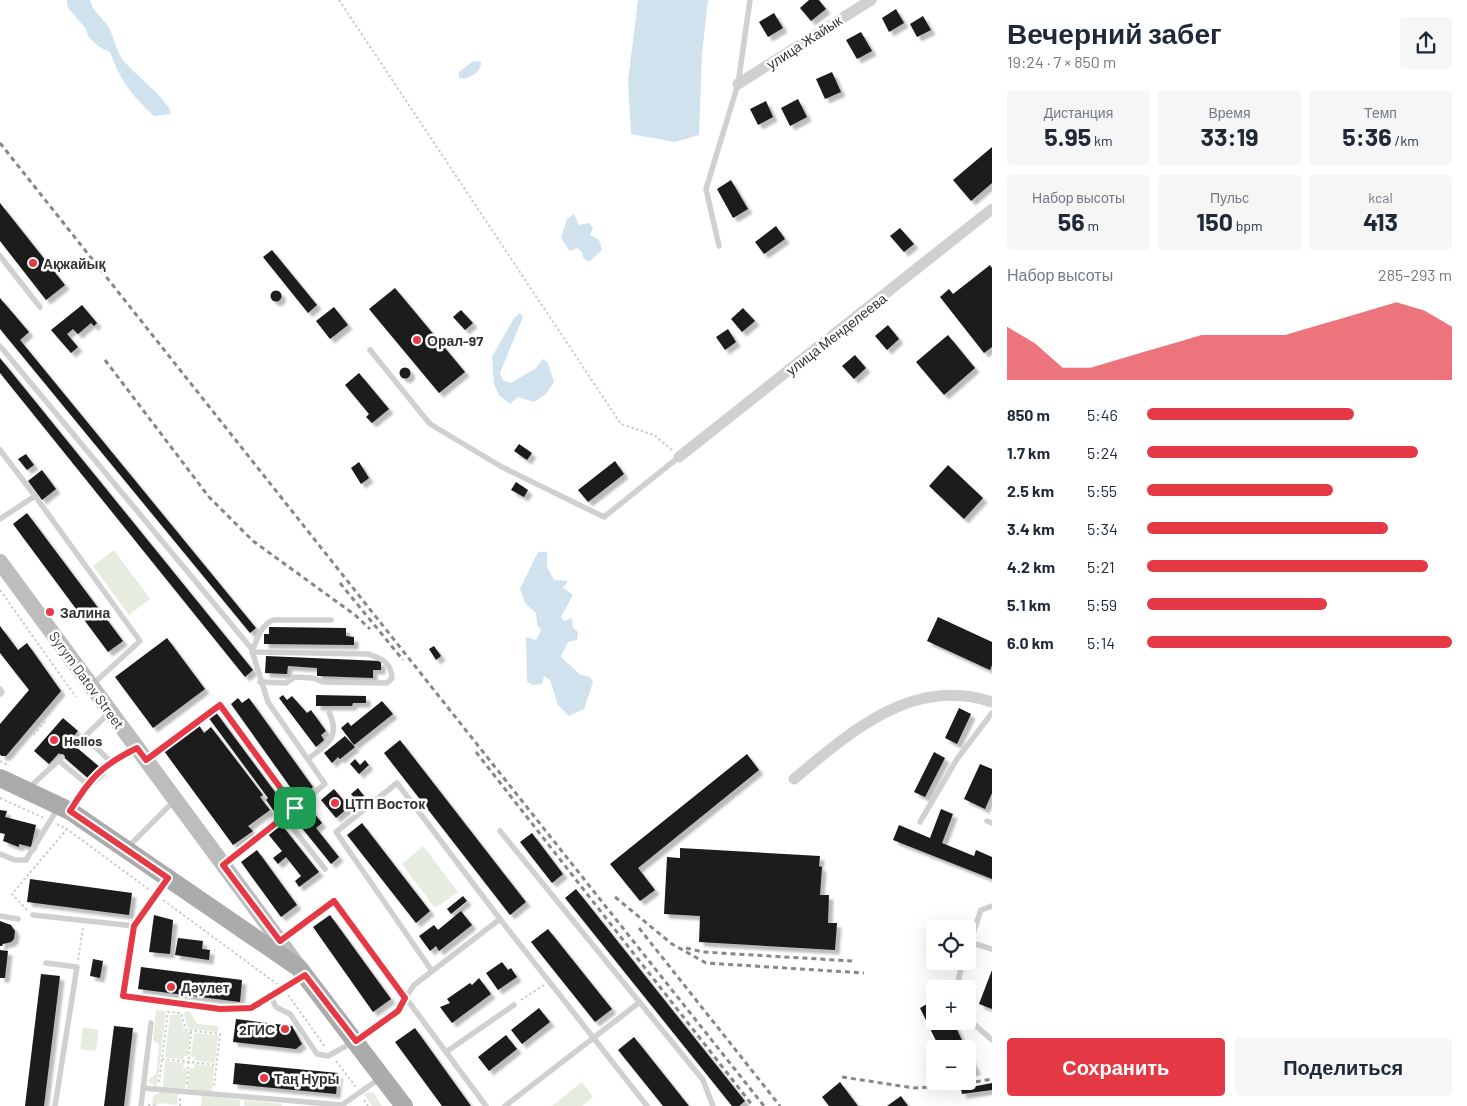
<!DOCTYPE html>
<html lang="ru">
<head>
<meta charset="utf-8">
<style>
	:root { --surface:#fff; --page:#f6f6f7; --text:#1f2937; --muted:#747a83; --accent:#e63946 }
	body { margin:0; font-family:Barlow,sans-serif; background:var(--page); color:var(--text); height:100vh; display:flex; flex-direction:column; font-size:19px; white-space:nowrap }
	* { box-sizing:border-box; margin:0 }
	p { font-size:16px; color:var(--muted) }
	.icon { flex:none; width:28px; height:28px; fill:none; stroke:currentColor; stroke-width:2; stroke-linecap:round; stroke-linejoin:round }
	.map { position:relative; flex:1; overflow:hidden }
	.details { display:flex; flex-direction:column; background:var(--surface); width:475px }
	.details>* { flex:none }
	.buttons { position:absolute; left:926px; top:920px; display:grid; gap:10px }
	.buttons a { display:grid; place-items:center; width:50px; height:50px; border-radius:5px; background:var(--surface); box-shadow:0 5px 20px #0002; font-size:25px }
	.pin { position:absolute; display:grid; place-items:center; width:42px; height:42px; color:#fff; margin:-21px; border-radius:10px; box-shadow:0 2px 8px #0006 }
	.round { display:grid; place-items:center; flex:none; width:52px; height:52px; border-radius:5px; background:var(--page) }
	.summary { display:flex; align-items:center; justify-content:space-between; height:85px; padding:0 15px }
	h1 { font-size:28px; font-weight:700; line-height:38px }
	.metrics { display:grid; grid-template-columns:repeat(3,1fr); gap:8px; height:85px; padding:5px 15px }
	.metrics div { display:grid; align-content:center; border-radius:5px; background:var(--page); text-align:center }
	.metrics b { font-size:25px; font-weight:700 }
	.metrics small { font-size:14px; font-weight:400 }
	.metrics p { font-size:14px }
	.chart { height:140px; padding:10px 15px }
	.chart p { display:flex; justify-content:space-between }
	.chart svg { width:100%; height:90px; margin-top:5px; fill:var(--accent); opacity:.7 }
	.button { display:flex; gap:10px; margin-top:auto; padding:10px 15px }
	.button a { flex:1; height:58px; border-radius:5px; background:var(--accent); color:#fff; font-size:20px; font-weight:700; line-height:58px; text-align:center }
	.button a+a { background:var(--page); color:var(--text) }
	ul { padding:0 15px; list-style:none; font-size:16px }
	li { display:grid; grid-template-columns:80px 60px 1fr; align-items:center; height:38px }
	li i { height:12px; border-radius:6px; background:var(--accent) }
	main { display:flex; flex:1; min-height:0 }
	.map>svg:first-child { display:block }
	.green { fill:#e6ecdf }
	.water { fill:#cfe2ee }
	.building { fill:#1a1a1a; filter:url(#shadow) }
	.lines { fill:none; stroke-linecap:round; stroke-linejoin:round }
	.path { stroke:#cdcdcd; stroke-width:2; stroke-dasharray:2.5 2.5; stroke-linecap:butt }
	.service { stroke:#d0d0d0; stroke-width:5.5 }
	.minor { stroke:#d0d0d0; stroke-width:11 }
	.secondary { stroke:#bdbdbd; stroke-width:16 }
	.primary { stroke:#ababab; stroke-width:18 }
	.rail { stroke:#888; stroke-width:3; stroke-dasharray:5 4; stroke-linecap:butt }
	.route-casing { stroke:#fff; stroke-width:10 }
	.route { stroke:#e63946; stroke-width:6 }
	.poi-dot { fill:#e63946; stroke:#fff; stroke-width:2 }
	.labels { text-anchor:middle; dominant-baseline:central; stroke-width:5; stroke-linejoin:round; paint-order:stroke }
	.street-label { font-size:14px; fill:#333; stroke:#fff }
	.poi-label { font-size:14px; font-weight:bold; fill:#333; stroke:#fff; text-anchor:start }
</style>
</head>
<body>
<main>
<div class="map">
<svg width="992" height="1106" viewBox="0 0 992 1106">
	<defs>
		<filter id="shadow"><feDropShadow dx="4.5" dy="4.5" stdDeviation="1" flood-color="#0004"/></filter>
	</defs>
	<rect width="100%" height="100%" fill="#fff"/>
	<g class="green">
		<polygon points="114,550 150,599 129,615 93,566"/>
		<polygon points="423,846 458,892 435,908 402,864"/>
		<polygon points="156,1010 166,1011 157,1087 147,1081 156,1074 159,1045 153,1040"/>
		<polygon points="186,1011 190,1012 197,1024 218,1026 218,1032 188,1029 184,1014"/>
		<polygon points="170,1015 180,1015 184,1031 190,1032 188,1056 184,1056 184,1060 165,1057"/>
		<polygon points="83,1027 99,1030 96,1051 80,1049"/>
		<polygon points="194,1033 218,1035 215,1063 194,1060 195,1057 191,1056"/>
		<polygon points="165,1061 184,1063 183,1068 187,1068 185,1089 163,1087"/>
		<polygon points="194,1064 214,1066 212,1092 187,1089 190,1068 194,1068"/>
		<polygon points="582,1082 593,1097 582,1106 552,1106"/>
		<polygon points="160,1092 178,1094 177,1105 158,1103 158,1105 152,1105 153,1096"/>
		<polygon points="368,1092 374,1093 382,1106 372,1106 364,1094"/>
		<polygon points="202,1096 240,1100 240,1106 201,1106"/>
		<polygon points="244,1100 283,1104 281,1106 244,1106"/>
	</g>
	<g class="water">
		<path d="M67,0H90C93,12 100,15 107,25C114,35 115,50 123,60C133,73 170,101 171,114L154,116C131,94 121,82 110,52C100,48 88,41 86,29L68,8Z"/>
		<polygon points="638,0 708,0 702,54 699,135 675,142 631,134 628,81"/>
		<path d="M478,61L481,62C481,73 473,75 464,79L459,77V72L472,62Z"/>
		<polygon points="574,214 579,225 589,223 593,228 590,235 599,240 602,250 589,262 583,258 582,252 577,248 570,251 561,238 567,219"/>
		<polygon points="520,313 523,317 500,373 503,380 511,383 536,368 543,359 548,363 554,382 546,394 534,402 518,397 510,404 499,395 494,384 492,357 514,318"/>
		<path d="M538,552H547V567L554,580L568,581L563,588L573,595L561,617L564,621L572,618L573,628L578,632L577,640L568,642L561,656C566,664 573,666 579,674L590,677L593,682L584,709L569,716L558,705L550,680L544,676L542,684L533,685L527,681L526,637L536,640L541,630L537,624L536,613L525,603L520,589Z"/>
	</g>
	<g class="building">
		<polygon points="809,0 819,0 826,9 811,21 800,8"/>
		<polygon points="896,9 904,23 889,32 882,18"/>
		<polygon points="774,13 783,28 768,37 759,22"/>
		<polygon points="923,16 931,30 917,37 910,24"/>
		<polygon points="861,32 872,51 857,59 846,40"/>
		<polygon points="832,72 841,92 825,99 816,79"/>
		<polygon points="798,99 807,117 790,126 781,108"/>
		<polygon points="766,101 773,117 758,125 750,109"/>
		<polygon points="992,147 992,183 971,201 953,180"/>
		<polygon points="731,180 748,209 733,218 717,189"/>
		<polygon points="0,203 65,285 46,300 0,241"/>
		<polygon points="776,226 785,239 764,254 755,242"/>
		<polygon points="900,228 914,244 904,252 890,236"/>
		<polygon points="272,250 317,305 308,313 263,257"/>
		<polygon points="990,265 992,268 992,347 984,353 940,297 949,289 953,294"/>
		<polygon points="395,288 465,372 439,393 369,309"/>
		<circle cx="276" cy="296" r="5.5"/>
		<polygon points="0,298 29,332 20,340 256,628 250,633 0,329"/>
		<polygon points="82,305 97,323 94,326 91,323 78,334 73,329 67,334 78,347 71,353 51,330"/>
		<polygon points="334,307 348,325 330,339 316,321"/>
		<polygon points="743,308 755,321 742,332 731,319"/>
		<polygon points="461,310 473,323 465,330 453,317"/>
		<polygon points="888,325 899,339 887,350 875,336"/>
		<polygon points="728,329 736,342 725,350 716,337"/>
		<polygon points="948,335 975,368 944,395 916,362"/>
		<polygon points="855,355 866,368 854,379 842,366"/>
		<polygon points="0,358 253,670 245,677 0,373"/>
		<circle cx="405" cy="373" r="5.5"/>
		<polygon points="359,373 389,409 372,423 366,417 369,414 345,385"/>
		<polygon points="519,444 532,453 527,460 514,451"/>
		<polygon points="26,454 34,465 27,470 18,459"/>
		<polygon points="615,461 624,474 588,502 578,490"/>
		<polygon points="359,462 369,478 361,484 351,468"/>
		<polygon points="948,465 983,498 964,519 929,486"/>
		<polygon points="42,470 56,489 42,500 28,481"/>
		<polygon points="516,482 528,490 524,497 511,490"/>
		<polygon points="27,513 123,641 108,652 13,524"/>
		<polygon points="938,617 992,642 992,665 990,670 927,641"/>
		<polygon points="0,626 18,650 27,643 61,691 6,756 2,756 0,755 0,724 29,690 0,653"/>
		<polygon points="269,627 346,628 346,636 354,637 354,645 264,644 264,634 269,634"/>
		<polygon points="167,638 205,689 153,728 115,677"/>
		<polygon points="434,646 441,656 436,660 429,649"/>
		<polygon points="266,656 381,661 381,670 373,670 373,678 317,676 317,668 288,666 287,674 265,673"/>
		<polygon points="283,695 287,700 292,696 307,713 311,710 326,731 321,735 324,740 316,747 279,698"/>
		<polygon points="316,695 366,696 366,703 353,703 352,706 316,706"/>
		<polygon points="238,698 242,703 249,698 313,787 298,798 231,704"/>
		<polygon points="382,701 393,714 354,745 341,728 348,722 351,726"/>
		<polygon points="959,708 971,714 957,744 945,738"/>
		<polygon points="215,711 281,800 279,801 284,807 276,814 266,800 268,798 208,717"/>
		<polygon points="63,718 78,731 69,741 102,769 90,780 59,753 49,764 34,751"/>
		<polygon points="199,725 204,733 211,727 263,795 260,797 270,810 248,826 253,831 233,845 164,751"/>
		<polygon points="345,736 355,747 340,759 338,757 332,763 324,753"/>
		<polygon points="400,740 526,902 510,915 384,753"/>
		<polygon points="934,752 945,758 925,797 914,792"/>
		<polygon points="747,754 759,770 638,868 655,890 640,901 610,864"/>
		<polygon points="355,759 360,765 365,760 369,765 359,774 350,764"/>
		<polygon points="980,764 992,769 992,793 985,809 964,799"/>
		<polygon points="358,788 364,796 357,801 351,794"/>
		<polygon points="334,789 349,807 336,818 321,800"/>
		<polygon points="308,806 322,823 316,828 339,857 331,864 293,817"/>
		<polygon points="941,809 953,814 942,843 974,856 976,850 992,857 992,879 893,840 899,825 930,838"/>
		<polygon points="0,810 7,811 5,817 36,825 31,847 19,844 19,847 3,841 5,834 0,833"/>
		<polygon points="362,823 430,911 416,923 347,835"/>
		<polygon points="281,824 319,872 299,887 295,881 301,876 286,857 278,864 273,858 282,851 268,834"/>
		<polygon points="532,833 563,874 552,883 520,842"/>
		<polygon points="680,848 820,856 819,866 822,867 820,895 829,895 828,923 837,923 835,950 699,942 700,916 664,914 667,857 680,858"/>
		<polygon points="257,850 297,905 281,917 241,862"/>
		<polygon points="30,879 132,893 129,915 27,902"/>
		<polygon points="576,889 745,1101 739,1106 732,1106 565,898"/>
		<polygon points="463,896 467,901 451,914 447,909"/>
		<polygon points="461,911 472,925 439,951 436,946 430,951 419,936 434,925 438,930"/>
		<polygon points="154,915 173,920 170,954 149,952"/>
		<polygon points="330,915 391,999 373,1012 313,927"/>
		<polygon points="0,921 11,925 15,931 14,939 11,942 3,944 2,946 0,946"/>
		<polygon points="548,929 612,1009 595,1022 531,942"/>
		<polygon points="178,938 203,941 202,949 210,950 209,960 175,955"/>
		<polygon points="0,950 8,951 5,978 0,978"/>
		<polygon points="93,959 103,961 100,978 90,976"/>
		<polygon points="502,962 508,970 511,968 517,977 498,990 486,973"/>
		<polygon points="141,967 242,980 240,1002 138,989"/>
		<polygon points="992,970 992,1009 979,1004"/>
		<polygon points="41,974 60,976 44,1106 25,1106"/>
		<polygon points="479,978 491,994 452,1023 440,1007 450,1003 447,999 470,983 472,985"/>
		<polygon points="927,1004 930,1010 935,1007 935,1021 953,1021 966,1049 940,1049 920,1008"/>
		<polygon points="539,1008 550,1022 522,1044 511,1030"/>
		<polygon points="236,1019 292,1026 302,1044 296,1049 233,1042"/>
		<polygon points="114,1026 133,1028 124,1106 104,1106"/>
		<polygon points="415,1028 471,1106 442,1106 395,1042"/>
		<polygon points="506,1035 517,1049 489,1071 478,1057"/>
		<polygon points="634,1037 689,1106 663,1106 618,1050"/>
		<polygon points="968,1052 976,1070 968,1074"/>
		<polygon points="235,1063 338,1073 336,1094 233,1084"/>
		<polygon points="840,1082 858,1106 829,1106 822,1097"/>
		<polygon points="992,1083 992,1090 962,1094 961,1089"/>
		<polygon points="901,1096 908,1106 887,1106"/>
	</g>
	<g class="lines">
		<g class="path">
			<polyline points="339,0 621,424 654,435 672,450"/>
			<polyline points="0,590 76,697"/>
			<polyline points="34,735 46,720"/>
			<polyline points="156,753 214,709"/>
			<polyline points="0,761 9,766"/>
			<polyline points="0,798 44,818"/>
			<polyline points="57,824 67,829 151,891"/>
			<polyline points="163,900 277,984"/>
			<polyline points="27,910 12,894 67,829"/>
			<polyline points="78,960 83,928"/>
			<polyline points="288,995 326,1048"/>
			<polyline points="521,1000 544,985"/>
			<polyline points="162,1059 217,1065"/>
			<polyline points="336,1061 356,1087"/>
			<polyline points="159,1082 168,1012 181,1013 186,1030 220,1034 214,1086"/>
			<polyline points="187,1084 191,1032"/>
			<polyline points="364,1100 368,1106"/>
			<polyline points="148,1105 156,1106"/>
			<polyline points="180,1106 180,1098"/>
		</g>
		<g class="service">
			<polyline points="719,246 706,189 738,84 750,0"/>
			<polyline points="0,256 40,307"/>
			<polyline points="0,346 251,648 268,702 325,784 225,864"/>
			<polyline points="370,350 430,424 502,467 604,517 679,457"/>
			<polyline points="0,450 35,496"/>
			<polyline points="0,519 35,496 140,641 93,684"/>
			<path d="M260,682L286,683L295,677L313,678L323,682L387,683L392,678C391,662 382,659 368,654L252,652C257,639 260,626 273,620H331"/>
			<polyline points="0,689 2,692 0,694"/>
			<polyline points="220,705 295,808"/>
			<polyline points="85,737 110,761"/>
			<polyline points="76,745 109,713"/>
			<path d="M308,759C327,744 341,738 329,712"/>
			<polyline points="58,760 87,784"/>
			<polyline points="29,788 62,757"/>
			<path d="M71,810C90,779 101,766 135,749"/>
			<polyline points="284,817 325,869"/>
			<polyline points="987,821 992,823"/>
			<polyline points="920,822 957,759 992,713"/>
			<polyline points="500,831 703,1080 713,1106"/>
			<polyline points="127,848 174,801"/>
			<polyline points="0,854 15,860 26,860 58,808"/>
			<polyline points="33,915 134,926 167,880"/>
			<polyline points="0,916 18,919"/>
			<polyline points="134,926 123,996 220,1009 251,1009 303,976"/>
			<polyline points="282,940 334,901 486,1106"/>
			<polyline points="969,942 992,949"/>
			<polyline points="968,948 981,910 992,906"/>
			<polyline points="46,963 77,967 55,1106"/>
			<polyline points="432,971 336,832 397,783 500,919"/>
			<polyline points="956,989 963,961"/>
			<polyline points="271,997 276,1007 290,1014 317,1054 328,1056 355,1041 397,1011 414,985 500,919 647,1106"/>
			<polyline points="968,1019 992,1040"/>
			<polyline points="446,1052 514,1005"/>
			<polyline points="143,1088 342,1105 379,1079"/>
			<polyline points="141,1106 151,1023"/>
			<polyline points="505,1106 640,1002"/>
		</g>
		<g class="minor">
			<polyline points="738,84 871,0"/>
			<polyline points="679,457 992,209"/>
			<path d="M794,779C849,733 913,675 992,702"/>
		</g>
		<polyline class="secondary" points="0,562 298,966"/>
		<polyline class="primary" points="0,778 70,811 299,968 404,1106"/>
		<g class="rail">
			<polyline points="0,143 764,1106"/>
			<polyline points="105,360 209,497 253,541 355,615 370,629"/>
			<polyline points="340,583 403,660"/>
			<polyline points="476,752 753,1106"/>
			<polyline points="615,897 672,944 706,963 864,973"/>
			<polyline points="639,928 780,1106"/>
			<polyline points="686,948 703,952 852,961"/>
			<polyline points="842,1077 914,1088 952,1086 992,1079"/>
		</g>
	</g>
	<g class="lines">
		<defs>
			<path id="route" d="M220,705L295,808L223,865L280,941L334,901L405,998L398,1011L356,1041L305,975L251,1008L220,1009L123,996L134,926L168,878L70,811C90,778 102,765 137,748L146,760Z"/>
		</defs>
		<use href="#route" class="route-casing"/>
		<use href="#route" class="route"/>
	</g>
	<g class="poi-dot">
		<circle cx="33" cy="263" r="5"/>
		<circle cx="417" cy="340" r="5"/>
		<circle cx="50" cy="612" r="5"/>
		<circle cx="54" cy="740" r="5"/>
		<circle cx="335" cy="803" r="5"/>
		<circle cx="171" cy="987" r="5"/>
		<circle cx="285" cy="1029" r="5"/>
		<circle cx="264" cy="1078" r="5"/>
	</g>
	<g class="labels">
		<g class="street-label">
			<text transform="translate(804 42) rotate(-33)">улица Жайык</text>
			<text transform="translate(836 334) rotate(-38)">улица Менделеева</text>
			<text transform="translate(87 680) rotate(54)">Syrym Datov Street</text>
		</g>
		<g class="poi-label">
			<text x="43" y="263">Ақжайық</text>
			<text x="427" y="340">Орал-97</text>
			<text x="60" y="612">Залина</text>
			<text x="64" y="740">Helios</text>
			<text x="345" y="803">ЦТП Восток</text>
			<text x="181" y="987">Дәулет</text>
			<text x="275" y="1029" text-anchor="end">2ГИС</text>
			<text x="274" y="1078">Таң Нуры</text>
		</g>
	</g>
</svg>
<div class="buttons">
<a><svg class="icon" aria-label="locate" viewBox="0 0 24 24"><circle cx="12" cy="12" r="6"/><path d="M12 2v4M12 18v4M2 12h4M18 12h4"/></svg></a>
<a>+</a>
<a>−</a>
</div>
<div class="pin" style="left:295px;top:808px;background:#1e9e55"><svg class="icon" aria-label="arrive" viewBox="0 0 24 24"><path d="M6 21V4h12l-3 4 3 4H6"/></svg></div>
</div>
<section class="details">
<div class="summary"><div><h1>Вечерний забег</h1><p>19:24 · 7 × 850 m</p></div><a class="round"><svg class="icon" aria-label="share" viewBox="0 0 24 24"><path d="M12 15V3M7 8l5-5 5 5M5 13v7h14v-7"/></svg></a></div>
<div class="metrics">
<div><p>Дистанция</p><b>5.95<small> km</small></b></div>
<div><p>Время</p><b>33:19</b></div>
<div><p>Темп</p><b>5:36<small> /km</small></b></div>
</div>
<div class="metrics">
<div><p>Набор высоты</p><b>56<small> m</small></b></div>
<div><p>Пульс</p><b>150<small> bpm</small></b></div>
<div><p>kcal</p><b>413</b></div>
</div>
<div class="chart"><p><span>Набор высоты</span>285–293 m</p>
<svg viewBox="0 0 160 44" preserveAspectRatio="none"><path d="M0 44V18L10 26L20 38L30 38L40 34L50 30L60 26L70 22L80 22L90 22L100 22L110 18L120 14L130 10L140 6L150 10L160 18V44z"/></svg>
</div>
<ul>
<li><b>850 m</b>5:46<i style="width:68%"></i></li>
<li><b>1.7 km</b>5:24<i style="width:89%"></i></li>
<li><b>2.5 km</b>5:55<i style="width:61%"></i></li>
<li><b>3.4 km</b>5:34<i style="width:79%"></i></li>
<li><b>4.2 km</b>5:21<i style="width:92%"></i></li>
<li><b>5.1 km</b>5:59<i style="width:59%"></i></li>
<li><b>6.0 km</b>5:14<i style="width:100%"></i></li>
</ul>
<div class="button"><a>Сохранить</a><a>Поделиться</a></div>
</section>
</main>
</body>
</html>
